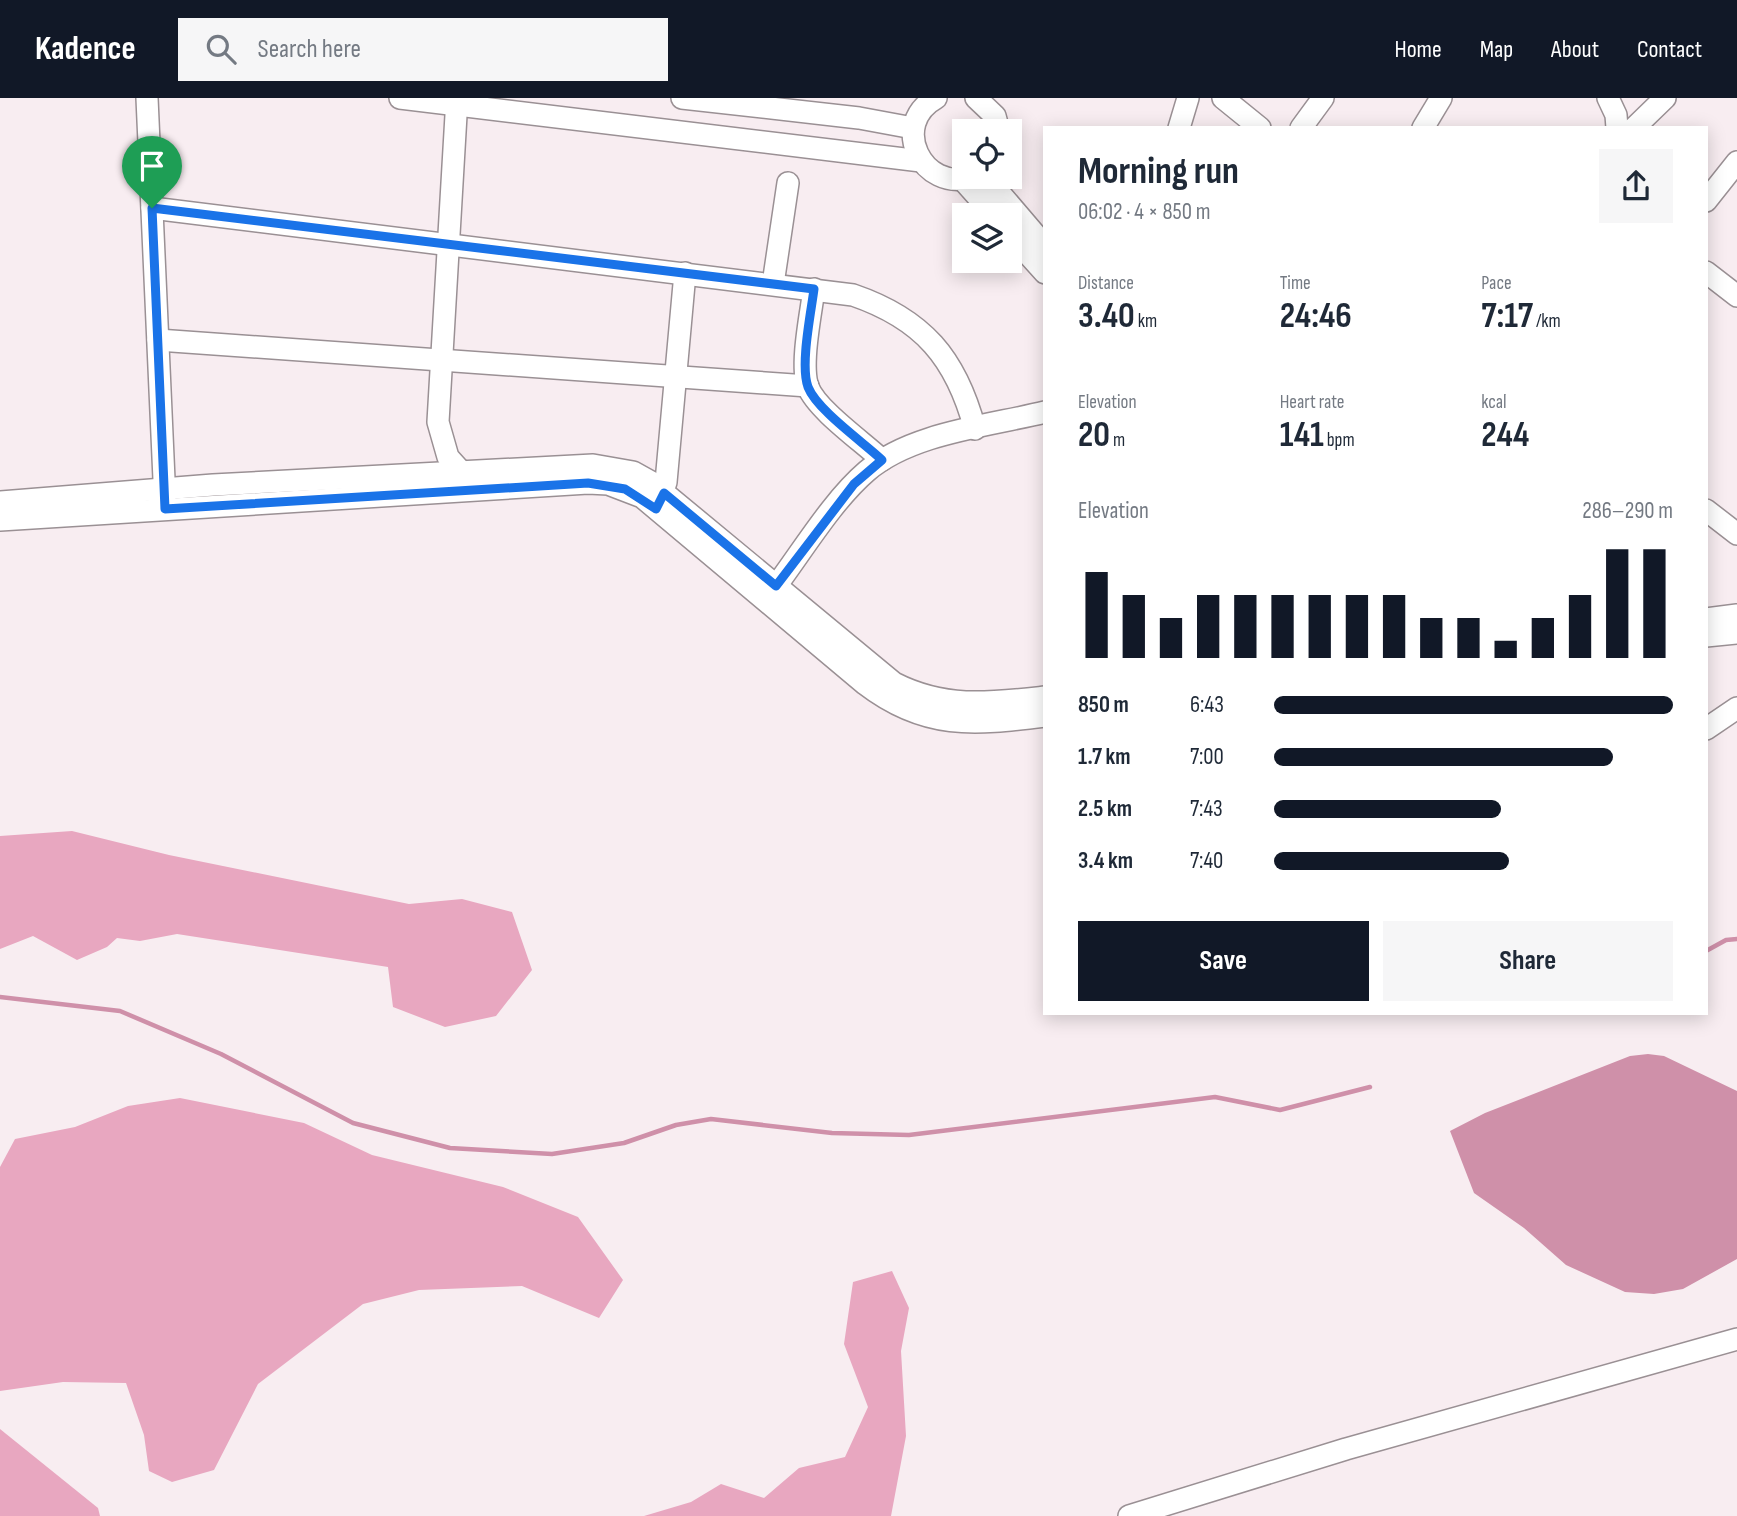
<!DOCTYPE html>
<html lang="en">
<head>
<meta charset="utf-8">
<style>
	:root { --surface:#fff; --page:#f6f6f7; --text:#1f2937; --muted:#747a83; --accent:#111827 }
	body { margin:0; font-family:"Sofia Sans Condensed",sans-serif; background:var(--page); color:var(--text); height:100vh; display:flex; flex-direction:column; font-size:26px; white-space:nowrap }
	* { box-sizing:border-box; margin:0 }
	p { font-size:23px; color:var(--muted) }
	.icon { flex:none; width:38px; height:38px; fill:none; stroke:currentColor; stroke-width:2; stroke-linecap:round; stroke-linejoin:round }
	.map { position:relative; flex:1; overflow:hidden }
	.details { position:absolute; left:1043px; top:28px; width:665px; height:889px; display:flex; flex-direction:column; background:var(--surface); border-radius:0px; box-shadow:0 4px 18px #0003 }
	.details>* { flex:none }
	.buttons { position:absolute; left:952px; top:21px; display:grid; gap:14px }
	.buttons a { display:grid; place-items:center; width:70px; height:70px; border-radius:0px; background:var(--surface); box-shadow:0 4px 18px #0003; font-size:35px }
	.pin { position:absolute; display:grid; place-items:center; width:60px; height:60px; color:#fff; margin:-72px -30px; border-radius:50% 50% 50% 0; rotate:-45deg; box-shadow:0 0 7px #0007 }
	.pin .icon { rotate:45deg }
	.round { display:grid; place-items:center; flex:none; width:74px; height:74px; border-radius:0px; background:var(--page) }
	.headline { display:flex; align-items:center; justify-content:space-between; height:119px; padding:0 35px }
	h1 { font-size:38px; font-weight:700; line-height:52px }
	.figures { display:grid; grid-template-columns:repeat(3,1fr); gap:10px; height:119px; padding:7px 35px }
	.figures div { display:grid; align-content:center }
	.figures b { font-size:35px; font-weight:700 }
	.figures small { font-size:19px; font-weight:400 }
	.figures p { font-size:19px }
	.chart { height:196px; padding:14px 35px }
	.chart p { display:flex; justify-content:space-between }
	.chart svg { width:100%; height:126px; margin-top:7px; stroke:var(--accent); stroke-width:6 }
	.button { display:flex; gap:14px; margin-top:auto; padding:14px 35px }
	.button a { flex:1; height:80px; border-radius:0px; background:var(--accent); color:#fff; font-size:28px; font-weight:700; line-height:80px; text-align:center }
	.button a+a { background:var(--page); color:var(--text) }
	ul { padding:0 35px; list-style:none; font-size:23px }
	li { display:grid; grid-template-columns:112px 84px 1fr; align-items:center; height:52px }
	li i { height:18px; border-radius:9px; background:var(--accent) }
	header { display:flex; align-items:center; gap:42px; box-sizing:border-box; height:98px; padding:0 35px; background:var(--accent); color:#fff }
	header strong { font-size:33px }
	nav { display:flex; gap:38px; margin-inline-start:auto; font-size:24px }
	.search { width:490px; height:63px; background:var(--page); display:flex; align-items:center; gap:18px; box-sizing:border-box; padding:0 24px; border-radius:0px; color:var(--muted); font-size:26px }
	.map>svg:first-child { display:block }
	.forest { fill:#e8a7c0 }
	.water { fill:#cf90a9 }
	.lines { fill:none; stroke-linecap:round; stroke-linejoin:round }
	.stream { stroke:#cf90a9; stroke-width:4.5 }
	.minor-casing { stroke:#9a9094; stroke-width:24 }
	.minor { stroke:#fff; stroke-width:21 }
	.route-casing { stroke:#fff; stroke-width:14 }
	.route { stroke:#1a73e8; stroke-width:9 }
</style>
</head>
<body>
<header>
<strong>Kadence</strong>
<div class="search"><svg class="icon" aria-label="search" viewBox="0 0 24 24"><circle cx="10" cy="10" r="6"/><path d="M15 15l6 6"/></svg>Search here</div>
<nav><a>Home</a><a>Map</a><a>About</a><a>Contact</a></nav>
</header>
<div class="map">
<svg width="1737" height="1418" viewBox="0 0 1737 1418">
	<rect width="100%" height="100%" fill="#f8edf1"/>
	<g class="forest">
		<polygon points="72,733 169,757 409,806 462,801 512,814 532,872 496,918 445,929 393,909 388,869 177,836 140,843 117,840 107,849 77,862 33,838 0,851 0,738"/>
		<polygon points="180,1000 304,1025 372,1057 503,1089 578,1119 623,1182 599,1220 522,1188 419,1192 363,1206 258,1286 214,1372 172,1384 149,1373 144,1337 126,1285 63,1284 0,1293 0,1069 15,1041 75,1029 128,1008"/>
		<polygon points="892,1173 909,1210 901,1253 906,1338 891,1418 644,1418 691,1404 721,1386 764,1400 799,1370 845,1359 868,1309 844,1246 853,1184"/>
		<polygon points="0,1331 98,1410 100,1418 0,1418"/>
	</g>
	<polygon class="water" points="1648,956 1664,958 1737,993 1737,1161 1683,1191 1654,1196 1625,1194 1566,1167 1524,1130 1474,1095 1450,1033 1485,1015 1630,958"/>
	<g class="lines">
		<g class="stream">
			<polyline points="1706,853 1726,842 1737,841"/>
			<polyline points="0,899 120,913 221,956 353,1025 450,1050 552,1056 624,1045 676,1027 711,1021 832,1035 909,1037 1215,999 1280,1012 1370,989"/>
		</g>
		<defs>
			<g id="minor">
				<polyline points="147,0 165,404"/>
				<polyline points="400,0 921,63"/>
				<polyline points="457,0 438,324 448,359 467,380"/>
				<polyline points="682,0 859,20 913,30"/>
				<path d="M936,0C889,26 922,95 972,79"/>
				<polyline points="976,0 995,18 999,33"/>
				<polyline points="1223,0 1260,30"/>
				<polyline points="1608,0 1616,17 1617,30"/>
				<polyline points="1179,30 1188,0"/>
				<polyline points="1301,30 1323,0"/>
				<polyline points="1423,30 1441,0"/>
				<polyline points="1634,30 1665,0"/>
				<polyline points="986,79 1045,148"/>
				<polyline points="962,81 994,117"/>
				<polyline points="1706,103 1737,64"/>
				<path d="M152,110L853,197C923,221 956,260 975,331"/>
				<polyline points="1010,136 1045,175"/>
				<polyline points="1706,174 1737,198"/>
				<polyline points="773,186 788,85"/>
				<path d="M814,191C811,215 800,267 808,289C817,312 863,344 882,362"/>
				<polyline points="158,242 808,288"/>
				<path d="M0,404L213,387L593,367L633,374L651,384L894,585C945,611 990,605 1045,599"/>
				<polyline points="659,406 666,384 685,175"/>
				<polyline points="1706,412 1737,436"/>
				<path d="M0,422L588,385L608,386L642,399L865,586C925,632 973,627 1045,618"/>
				<path d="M776,488C803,452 833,402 867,373C911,335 988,328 1045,314"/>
				<polyline points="1706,521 1737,517"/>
				<polyline points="1706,538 1737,535"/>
				<polyline points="1706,631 1737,610"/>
				<polyline points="1129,1418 1346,1351 1737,1241"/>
			</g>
		</defs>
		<use href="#minor" class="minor-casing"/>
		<use href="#minor" class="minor"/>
	</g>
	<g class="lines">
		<defs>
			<path id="route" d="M152,110L814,191C811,215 800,267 808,289C817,312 863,344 882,362L854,386L776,488L664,395L656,411L625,391L588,385L165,411Z"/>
		</defs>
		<use href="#route" class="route-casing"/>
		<use href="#route" class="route"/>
	</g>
</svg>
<div class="buttons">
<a><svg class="icon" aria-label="locate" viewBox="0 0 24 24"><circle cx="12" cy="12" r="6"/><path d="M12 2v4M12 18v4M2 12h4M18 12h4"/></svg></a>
<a><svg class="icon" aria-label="layers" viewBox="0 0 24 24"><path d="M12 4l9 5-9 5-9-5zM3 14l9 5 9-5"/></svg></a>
</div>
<div class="pin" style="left:152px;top:110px;background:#1e9e55"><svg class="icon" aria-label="arrive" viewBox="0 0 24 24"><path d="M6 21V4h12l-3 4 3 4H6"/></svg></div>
<section class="details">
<div class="headline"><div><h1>Morning run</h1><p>06:02 · 4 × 850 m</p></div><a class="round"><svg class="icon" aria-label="share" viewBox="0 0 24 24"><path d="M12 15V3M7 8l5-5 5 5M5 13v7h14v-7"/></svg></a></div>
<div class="figures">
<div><p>Distance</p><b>3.40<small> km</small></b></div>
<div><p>Time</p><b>24:46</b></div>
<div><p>Pace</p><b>7:17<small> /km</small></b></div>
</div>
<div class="figures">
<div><p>Elevation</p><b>20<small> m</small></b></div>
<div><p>Heart rate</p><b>141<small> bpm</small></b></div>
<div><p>kcal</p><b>244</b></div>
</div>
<div class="chart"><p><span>Elevation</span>286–290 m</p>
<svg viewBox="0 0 160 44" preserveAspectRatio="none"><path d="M5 44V14M15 44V22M25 44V30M35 44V22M45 44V22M55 44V22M65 44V22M75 44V22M85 44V22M95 44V30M105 44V30M115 44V38M125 44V30M135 44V22M145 44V6M155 44V6"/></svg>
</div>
<ul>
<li><b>850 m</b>6:43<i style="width:100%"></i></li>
<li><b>1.7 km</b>7:00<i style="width:85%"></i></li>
<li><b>2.5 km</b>7:43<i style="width:57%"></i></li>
<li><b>3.4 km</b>7:40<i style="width:59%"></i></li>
</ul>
<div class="button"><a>Save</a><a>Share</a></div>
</section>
</div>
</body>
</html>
